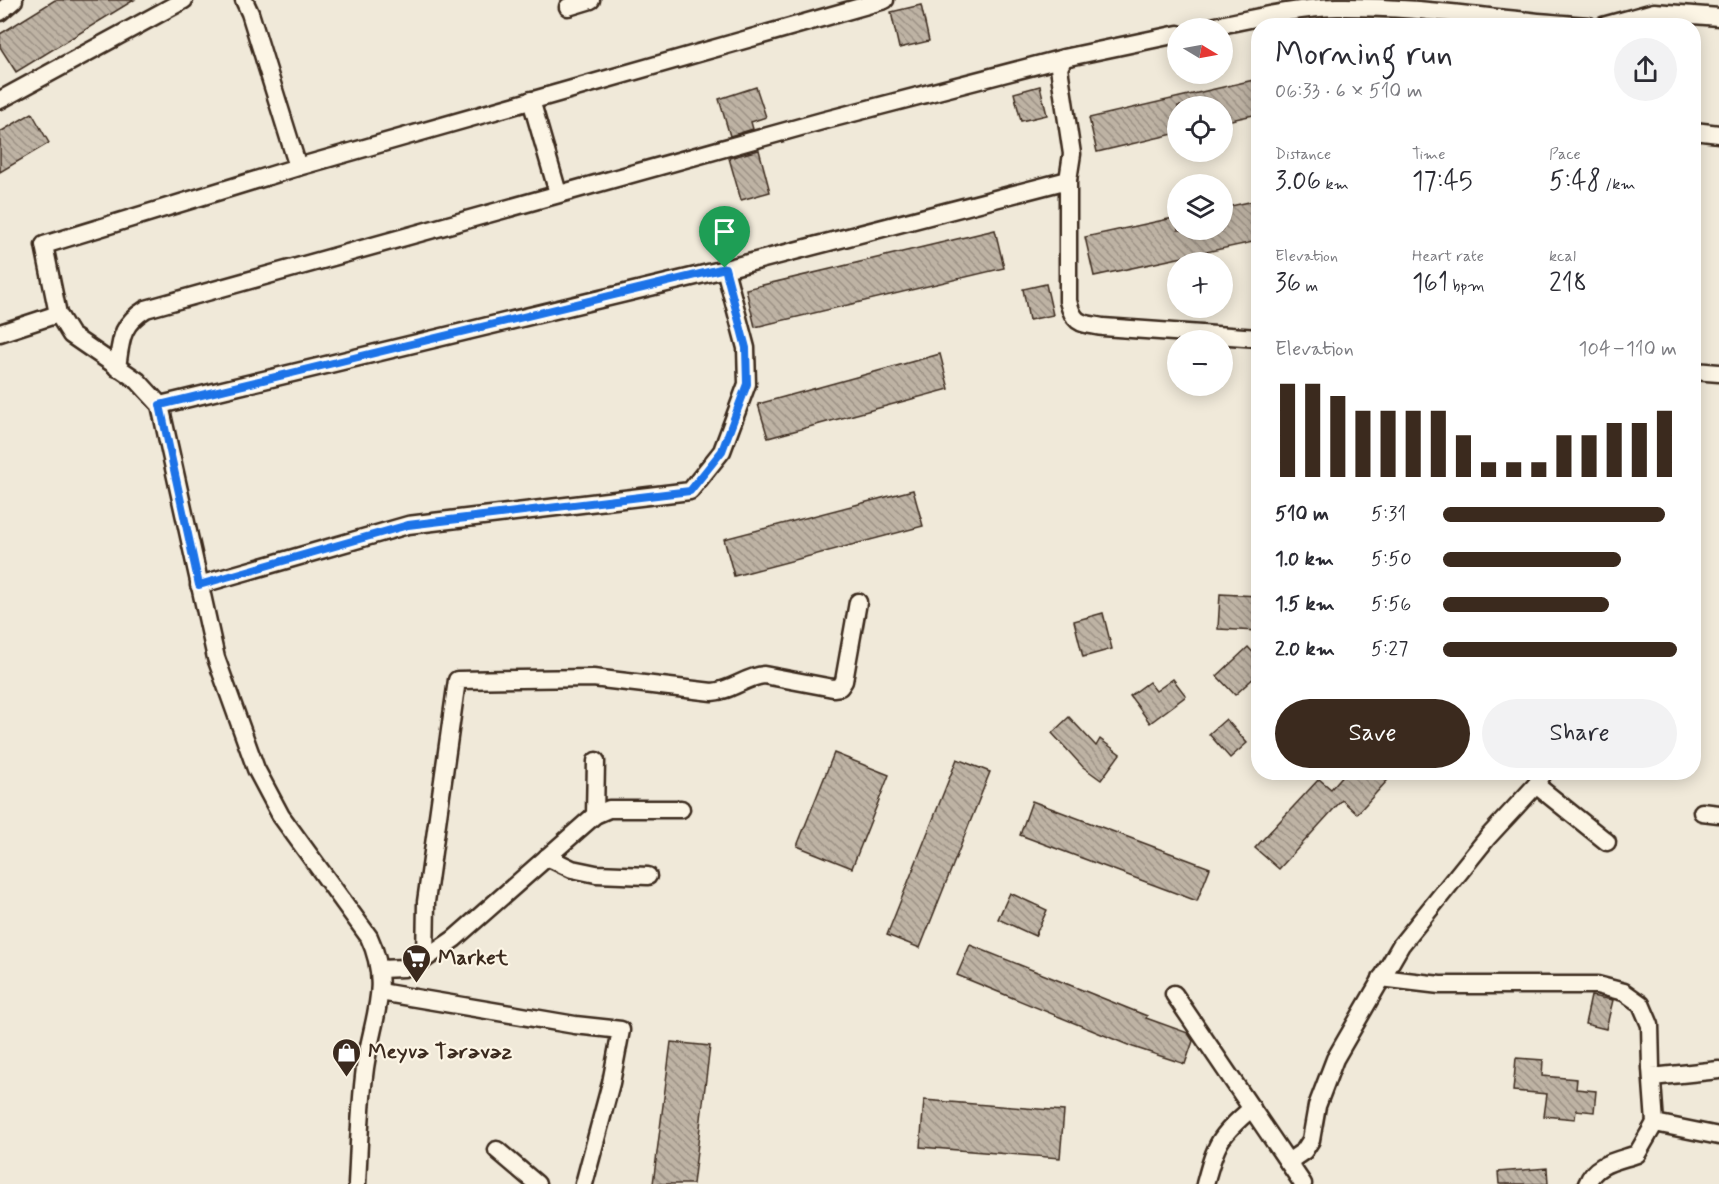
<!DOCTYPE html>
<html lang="en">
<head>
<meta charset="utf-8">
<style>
	:root { --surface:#fff; --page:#f2f2f3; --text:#2b2b33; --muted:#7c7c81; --accent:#3b2a1e }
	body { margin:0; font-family:Mynerve,sans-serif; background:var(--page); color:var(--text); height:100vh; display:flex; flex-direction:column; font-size:22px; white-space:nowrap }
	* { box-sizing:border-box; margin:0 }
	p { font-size:20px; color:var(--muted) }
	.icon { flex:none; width:33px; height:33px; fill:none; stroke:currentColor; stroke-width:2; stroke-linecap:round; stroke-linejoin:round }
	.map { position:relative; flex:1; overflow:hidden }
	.details { position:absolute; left:1251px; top:18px; width:450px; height:762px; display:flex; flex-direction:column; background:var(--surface); border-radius:24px; box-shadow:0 3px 15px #0003 }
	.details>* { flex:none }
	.needle { width:39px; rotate:100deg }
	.fabs { position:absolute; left:1167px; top:18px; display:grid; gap:12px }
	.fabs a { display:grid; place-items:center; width:66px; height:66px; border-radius:50%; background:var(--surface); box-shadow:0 3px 15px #0003; font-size:30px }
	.pin { position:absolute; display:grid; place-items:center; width:51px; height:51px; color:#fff; margin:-62px -26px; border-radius:50% 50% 50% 0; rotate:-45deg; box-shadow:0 0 6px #0007 }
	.pin .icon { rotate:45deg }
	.round { display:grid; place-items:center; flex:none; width:63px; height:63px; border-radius:32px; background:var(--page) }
	.overview { display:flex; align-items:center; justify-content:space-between; height:102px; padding:0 24px }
	h1 { font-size:33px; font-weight:600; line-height:45px }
	.stats { display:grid; grid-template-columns:repeat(3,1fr); gap:9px; height:102px; padding:6px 24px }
	.stats div { display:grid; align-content:center }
	.stats b { font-size:26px; font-weight:600 }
	.stats small { font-size:16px; font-weight:400 }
	.stats p { font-size:16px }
	.chart { height:168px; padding:12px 24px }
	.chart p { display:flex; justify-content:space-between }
	.chart svg { width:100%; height:108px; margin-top:6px; stroke:var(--accent); stroke-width:6 }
	.primary-button { display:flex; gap:12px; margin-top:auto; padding:12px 24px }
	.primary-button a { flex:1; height:69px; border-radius:36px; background:var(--accent); color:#fff; font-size:24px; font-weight:600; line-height:69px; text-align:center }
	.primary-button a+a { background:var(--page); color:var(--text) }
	ul { padding:0 24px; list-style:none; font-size:20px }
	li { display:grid; grid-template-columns:96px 72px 1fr; align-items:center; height:45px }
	li i { height:15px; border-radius:8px; background:var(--accent) }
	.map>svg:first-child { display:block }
	.building { fill:url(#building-back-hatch); stroke:#3b2a1e; stroke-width:1.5 }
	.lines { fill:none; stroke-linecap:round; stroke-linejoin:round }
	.street-casing { stroke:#3b2a1e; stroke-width:21 }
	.street { stroke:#fcf5e5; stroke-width:16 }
	.route-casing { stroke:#fff; stroke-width:12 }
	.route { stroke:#1a73e8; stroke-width:8 }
	.labels { text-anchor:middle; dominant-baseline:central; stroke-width:4.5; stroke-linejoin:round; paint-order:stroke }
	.poi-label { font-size:21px; font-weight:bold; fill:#3b2a1e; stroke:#fcf5e5; text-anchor:start }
</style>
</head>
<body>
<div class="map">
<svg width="1719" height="1184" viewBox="0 0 1719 1184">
	<defs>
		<pattern id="building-back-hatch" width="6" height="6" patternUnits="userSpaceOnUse" patternTransform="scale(1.5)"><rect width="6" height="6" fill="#beb3a4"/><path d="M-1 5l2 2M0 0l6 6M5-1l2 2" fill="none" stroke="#9c9285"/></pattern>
	</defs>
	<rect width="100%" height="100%" fill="#f0e9d9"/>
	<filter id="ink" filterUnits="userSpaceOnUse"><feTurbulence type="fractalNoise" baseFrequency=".0167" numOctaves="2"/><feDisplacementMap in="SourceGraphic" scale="12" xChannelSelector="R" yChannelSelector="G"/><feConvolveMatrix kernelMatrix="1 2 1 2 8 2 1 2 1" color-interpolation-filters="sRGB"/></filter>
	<g filter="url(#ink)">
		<g class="building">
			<polygon points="55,0 134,0 16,72 0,47 0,34"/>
			<polygon points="921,5 929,41 899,48 891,12"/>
			<polygon points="1258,79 1258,114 1222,122 1222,106 1178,106 1178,133 1097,152 1089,118"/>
			<polygon points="1040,86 1047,115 1021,121 1014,93"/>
			<polygon points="756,87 766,117 751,122 753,129 730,136 719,99"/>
			<polygon points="32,113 49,143 0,172 0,132"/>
			<polygon points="759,150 770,192 741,200 729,158"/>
			<polygon points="1258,200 1258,241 1094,276 1085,237 1178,217 1178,230 1222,230 1222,208"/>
			<polygon points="995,230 1004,268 755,327 746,289"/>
			<polygon points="1046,284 1053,315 1029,320 1023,289"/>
			<polygon points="940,354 949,389 768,438 758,404"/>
			<polygon points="913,490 923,526 734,576 724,539"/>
			<polygon points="1220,594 1258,596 1258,631 1218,629"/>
			<polygon points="1103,613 1112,649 1083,657 1074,621"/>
			<polygon points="1248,647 1258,658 1258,674 1235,695 1217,676"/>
			<polygon points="1173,679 1186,696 1150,723 1130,696 1149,682 1156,691"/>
			<polygon points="1069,717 1096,746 1100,739 1120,754 1101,780 1083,767 1052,733"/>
			<polygon points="1226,719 1247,743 1230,758 1209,734"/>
			<polygon points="834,753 889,775 852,868 797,846"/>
			<polygon points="957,759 990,772 920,948 887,935"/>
			<polygon points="1346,772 1395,772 1357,814 1342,800 1279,869 1255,848 1319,779 1331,789"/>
			<polygon points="1032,801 1210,868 1197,901 1020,835"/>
			<polygon points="1010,893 1047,910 1035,936 998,919"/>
			<polygon points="970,945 1147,1016 1146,1018 1188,1033 1193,1041 1185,1064 1133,1047 957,975"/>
			<polygon points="1591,996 1613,1000 1606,1029 1585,1024"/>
			<polygon points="671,1042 710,1046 693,1184 653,1184"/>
			<polygon points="1516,1058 1543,1060 1542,1076 1577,1079 1576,1089 1596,1091 1594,1112 1576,1110 1575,1119 1544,1116 1547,1094 1513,1091"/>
			<polygon points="924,1100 1064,1111 1060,1158 920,1147"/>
			<polygon points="1547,1168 1548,1184 1499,1184 1498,1172"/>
		</g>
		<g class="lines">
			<defs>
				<g id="street">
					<polyline points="244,0 250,13 298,167"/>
					<polyline points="568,7 591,0"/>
					<polyline points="0,12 14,0"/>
					<polyline points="1603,26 1654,12 1719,17"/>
					<path d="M1205,28C1248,20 1292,8 1337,7C1421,6 1504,21 1589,26"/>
					<path d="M1064,58L1059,68L1072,154L1068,180V301C1074,325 1081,323 1103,327L1258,338"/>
					<polyline points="0,100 184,0"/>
					<polyline points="531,100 558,193"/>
					<polyline points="1694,131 1719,134"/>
					<polyline points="0,333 58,314"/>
					<path d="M117,368C121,340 120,325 146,309L822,121L1064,58L1178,34"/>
					<polyline points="1694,371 1719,373"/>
					<polyline points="160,405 725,269 1068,180"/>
					<polyline points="199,585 408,525 690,491 722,451 747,384 746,348 725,269"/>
					<polyline points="1536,785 1607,842"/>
					<polyline points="1702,812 1719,814"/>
					<polyline points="595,815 596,761"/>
					<polyline points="547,857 572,869 596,874 648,876"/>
					<path d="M425,959L426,902L457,680L593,678L712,692C731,691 745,677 764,675L833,688L840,687L844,681L858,602"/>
					<polyline points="380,969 404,968 425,959 454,939 595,815 609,809 681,809"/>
					<polyline points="1381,978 1440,985 1597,985 1624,992 1641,1004 1650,1025 1651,1068 1655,1123 1719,1136"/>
					<polyline points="380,992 575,1025 621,1030 611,1083 584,1184"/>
					<polyline points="1174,994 1303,1184"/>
					<polyline points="1652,1077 1719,1070"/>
					<polyline points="497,1150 537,1184"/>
					<polyline points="1288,1162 1304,1151 1311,1140 1317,1106 1335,1059 1401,945 1488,837 1536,785 1544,772"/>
					<path d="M357,1184C359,1146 360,1106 365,1068C372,1019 392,986 369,937L281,816L256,769L216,658L160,405L138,381L71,335L58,314L44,245L298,167L885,0"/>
					<path d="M1205,1184C1216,1143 1219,1136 1252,1108"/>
					<path d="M1587,1184C1595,1163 1617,1161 1637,1154L1655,1123"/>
				</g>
			</defs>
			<use href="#street" class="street-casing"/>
			<use href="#street" class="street"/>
		</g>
	</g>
	<g class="lines" filter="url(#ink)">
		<defs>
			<polygon id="route" points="725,268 746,348 747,384 722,451 690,491 408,525 199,585 160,405"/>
		</defs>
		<use href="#route" class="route-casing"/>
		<use href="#route" class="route"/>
	</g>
	<defs>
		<symbol id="supermarket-pin" viewBox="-11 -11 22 30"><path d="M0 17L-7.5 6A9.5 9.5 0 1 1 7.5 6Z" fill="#3b2a1e" stroke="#fcf5e5"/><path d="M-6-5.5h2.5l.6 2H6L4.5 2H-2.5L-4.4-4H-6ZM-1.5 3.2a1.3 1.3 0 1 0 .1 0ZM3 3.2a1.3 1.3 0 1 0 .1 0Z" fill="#fff"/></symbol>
		<symbol id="shop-pin" viewBox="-11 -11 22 30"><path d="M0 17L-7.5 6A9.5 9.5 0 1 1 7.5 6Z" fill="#3b2a1e" stroke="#fcf5e5"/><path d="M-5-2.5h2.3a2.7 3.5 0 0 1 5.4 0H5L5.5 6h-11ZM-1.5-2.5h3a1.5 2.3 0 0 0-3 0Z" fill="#fff"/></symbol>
	</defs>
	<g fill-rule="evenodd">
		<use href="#supermarket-pin" x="400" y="942" width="33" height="45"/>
		<use href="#shop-pin" x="330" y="1036" width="33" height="45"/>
	</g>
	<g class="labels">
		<g class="poi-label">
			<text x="438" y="958">Market</text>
			<text x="368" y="1052">Meyvə Tərəvəz</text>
		</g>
	</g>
</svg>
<div class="fabs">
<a><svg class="needle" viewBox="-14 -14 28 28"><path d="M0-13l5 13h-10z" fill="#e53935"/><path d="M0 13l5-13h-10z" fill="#7c7c81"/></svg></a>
<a><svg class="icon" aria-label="locate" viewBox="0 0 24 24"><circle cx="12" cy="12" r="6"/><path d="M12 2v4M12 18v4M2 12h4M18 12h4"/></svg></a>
<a><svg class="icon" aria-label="layers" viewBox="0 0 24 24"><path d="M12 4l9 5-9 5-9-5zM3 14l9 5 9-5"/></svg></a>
<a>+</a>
<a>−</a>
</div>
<div class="pin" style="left:725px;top:268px;background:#1e9e55"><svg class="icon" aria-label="arrive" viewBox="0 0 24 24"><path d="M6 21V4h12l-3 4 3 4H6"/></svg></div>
<section class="details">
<div class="overview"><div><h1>Morning run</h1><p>06:33 · 6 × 510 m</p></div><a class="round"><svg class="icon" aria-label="share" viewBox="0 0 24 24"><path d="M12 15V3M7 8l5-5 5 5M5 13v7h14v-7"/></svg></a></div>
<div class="stats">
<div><p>Distance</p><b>3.06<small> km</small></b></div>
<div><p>Time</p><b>17:45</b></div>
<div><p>Pace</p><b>5:48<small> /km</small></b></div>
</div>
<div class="stats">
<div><p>Elevation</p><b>36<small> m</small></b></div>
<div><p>Heart rate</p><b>161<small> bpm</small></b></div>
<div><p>kcal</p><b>218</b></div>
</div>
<div class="chart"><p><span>Elevation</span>104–110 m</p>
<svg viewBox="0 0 160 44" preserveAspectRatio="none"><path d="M5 44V6M15 44V6M25 44V11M35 44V17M45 44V17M55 44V17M65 44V17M75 44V27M85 44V38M95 44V38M105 44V38M115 44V27M125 44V27M135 44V22M145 44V22M155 44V17"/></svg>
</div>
<ul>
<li><b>510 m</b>5:31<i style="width:95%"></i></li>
<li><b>1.0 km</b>5:50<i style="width:76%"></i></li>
<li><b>1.5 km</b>5:56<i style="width:71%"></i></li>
<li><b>2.0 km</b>5:27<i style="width:100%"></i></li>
</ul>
<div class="primary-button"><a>Save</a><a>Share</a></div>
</section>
</div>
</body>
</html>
